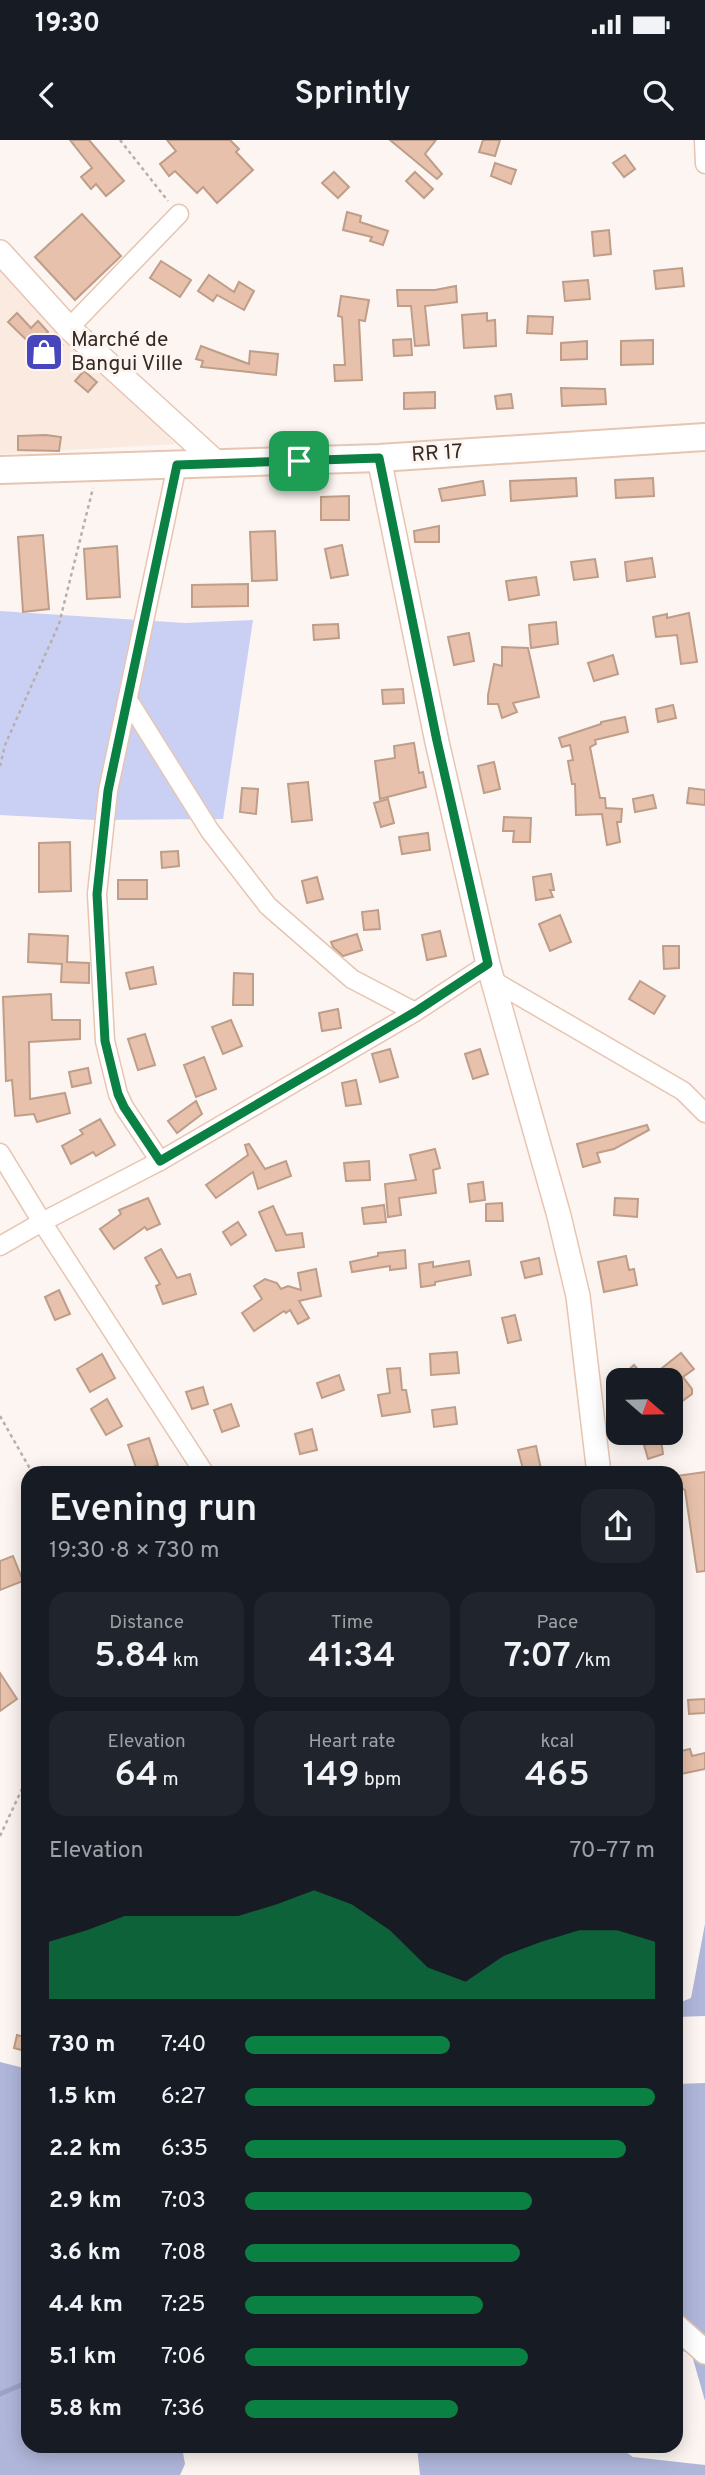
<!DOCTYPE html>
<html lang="en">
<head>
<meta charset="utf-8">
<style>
	:root { --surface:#171b24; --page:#20242c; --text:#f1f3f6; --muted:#9ea1a6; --accent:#0b8043 }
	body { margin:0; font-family:Overpass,sans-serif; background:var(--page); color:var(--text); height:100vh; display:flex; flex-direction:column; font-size:26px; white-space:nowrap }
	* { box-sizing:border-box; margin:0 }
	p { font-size:23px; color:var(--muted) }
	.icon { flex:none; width:38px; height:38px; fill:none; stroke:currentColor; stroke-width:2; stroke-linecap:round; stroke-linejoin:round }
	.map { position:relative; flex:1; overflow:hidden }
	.panel { position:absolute; left:21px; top:1326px; width:662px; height:987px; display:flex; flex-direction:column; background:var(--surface); border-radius:21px; box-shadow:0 4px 18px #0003 }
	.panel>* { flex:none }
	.needle { width:46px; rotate:110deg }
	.tools { position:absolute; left:606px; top:1228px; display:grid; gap:14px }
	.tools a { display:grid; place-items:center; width:77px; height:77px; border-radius:14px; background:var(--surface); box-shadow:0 4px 18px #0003; font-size:35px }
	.pin { position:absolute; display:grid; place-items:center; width:60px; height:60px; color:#fff; margin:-30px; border-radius:14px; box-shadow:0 4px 10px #0006 }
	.round { display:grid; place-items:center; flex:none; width:74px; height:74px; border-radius:21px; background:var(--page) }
	.summary { display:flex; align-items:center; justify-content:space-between; height:119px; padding:0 28px }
	h1 { font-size:38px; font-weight:600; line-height:52px }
	.metrics { display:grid; grid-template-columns:repeat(3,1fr); gap:10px; height:119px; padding:7px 28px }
	.metrics div { display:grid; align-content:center; border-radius:18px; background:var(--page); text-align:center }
	.metrics b { font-size:35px; font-weight:600 }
	.metrics small { font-size:19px; font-weight:400 }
	.metrics p { font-size:19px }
	.chart { height:196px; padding:14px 28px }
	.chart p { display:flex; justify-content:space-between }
	.chart svg { width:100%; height:126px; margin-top:7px; fill:var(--accent); opacity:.7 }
	ul { padding:0 28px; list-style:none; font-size:23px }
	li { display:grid; grid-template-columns:112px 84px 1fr; align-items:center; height:52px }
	li i { height:18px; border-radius:9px; background:var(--accent) }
	.status { display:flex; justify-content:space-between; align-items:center; height:49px; padding:0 35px; background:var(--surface); direction:ltr }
	.status svg { height:19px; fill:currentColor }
	header { display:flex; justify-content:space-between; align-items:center; height:91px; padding:0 28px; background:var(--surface); font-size:32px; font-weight:600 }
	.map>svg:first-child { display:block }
	.built { fill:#fbeae0 }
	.green { fill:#cad0f4 }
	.forest { fill:#afb6da }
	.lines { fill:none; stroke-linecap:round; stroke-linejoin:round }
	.stream { stroke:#9ca2c6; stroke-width:5 }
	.building { fill:#e7c1ab; stroke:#be9d89; stroke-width:2 }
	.minor-casing { stroke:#e7c5b1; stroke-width:21 }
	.tertiary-casing { stroke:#e7c5b1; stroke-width:26 }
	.secondary-casing { stroke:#e7c5b1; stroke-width:30 }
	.path { stroke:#b8afaa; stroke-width:2.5; stroke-dasharray:3.5 3.5; stroke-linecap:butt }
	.minor { stroke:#fff; stroke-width:18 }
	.tertiary { stroke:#fff; stroke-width:23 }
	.secondary { stroke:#fff; stroke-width:26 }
	.route-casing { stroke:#fff; stroke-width:14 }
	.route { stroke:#0b8043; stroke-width:9 }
	.labels { text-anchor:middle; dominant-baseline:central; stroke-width:6; stroke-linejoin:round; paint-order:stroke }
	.poi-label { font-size:21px; fill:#372a22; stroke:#fcf5f1; text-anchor:start }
	.street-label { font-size:21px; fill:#372a22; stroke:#fcf5f1 }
</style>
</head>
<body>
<div class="status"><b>19:30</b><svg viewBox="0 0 49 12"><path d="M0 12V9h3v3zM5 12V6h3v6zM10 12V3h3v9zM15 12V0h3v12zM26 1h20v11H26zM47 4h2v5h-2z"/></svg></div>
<header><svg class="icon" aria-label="back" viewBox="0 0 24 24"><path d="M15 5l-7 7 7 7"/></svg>Sprintly<svg class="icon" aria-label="search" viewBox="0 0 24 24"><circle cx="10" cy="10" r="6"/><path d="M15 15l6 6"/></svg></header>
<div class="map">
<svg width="705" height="2335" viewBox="0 0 705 2335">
	<rect width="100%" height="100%" fill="#fcf5f1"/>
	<polygon class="built" points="0,121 175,304 0,314"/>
	<polygon class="green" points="0,471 185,483 253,480 223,679 94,680 0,675"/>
	<g class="forest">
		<polygon points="705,1784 705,1876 676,1877 676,1864 691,1858"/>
		<polygon points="0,1922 28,1929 28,2306 182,2307 185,2324 180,2335 0,2335"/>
		<polygon points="705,1943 705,2261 691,2212 676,2211 676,1944"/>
		<polygon points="417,2307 619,2307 633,2317 705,2325 705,2335 420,2335"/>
	</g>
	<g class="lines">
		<polyline class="stream" points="0,2254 28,2242"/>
	</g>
	<g class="building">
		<polygon points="70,0 89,0 124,41 106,56 96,44 91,49 81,37 92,28"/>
		<polygon points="167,0 230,0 239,9 236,12 253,30 217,63 203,47 197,53 175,31 169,36 160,24 176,11"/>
		<polygon points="390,0 436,0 425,14 442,34 437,39"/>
		<polygon points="483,0 500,0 495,16 479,12"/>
		<polygon points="625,15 635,29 624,37 613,23"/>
		<polygon points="495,23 516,30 511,44 491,36"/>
		<polygon points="334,32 349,47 338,58 322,43"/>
		<polygon points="415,32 433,49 424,58 406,41"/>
		<polygon points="347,72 361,76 360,82 388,91 383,105 370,101 372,97 343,90"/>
		<polygon points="82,74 121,116 75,160 35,117"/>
		<polygon points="609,90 611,114 594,116 592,92"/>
		<polygon points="161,121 191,140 180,157 150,138"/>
		<polygon points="682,128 684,146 656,149 654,131"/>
		<polygon points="209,135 234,152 239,142 254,151 244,170 217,155 213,161 198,151"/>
		<polygon points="588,140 590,159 565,161 563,142"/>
		<polygon points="456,146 457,162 425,166 429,205 415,206 411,166 398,166 397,150 435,150"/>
		<polygon points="341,156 369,160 365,181 359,180 362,240 335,241 334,225 345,225 342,177 338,176"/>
		<polygon points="17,173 31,188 38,181 48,192 42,197 62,205 46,219 8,182"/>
		<polygon points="487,173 487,181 495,180 496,206 464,208 462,175"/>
		<polygon points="528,176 553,177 552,194 527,193"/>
		<polygon points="411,199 412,215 394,216 393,200"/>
		<polygon points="653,200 653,224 621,225 621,201"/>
		<polygon points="587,201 587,219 561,220 561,203"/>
		<polygon points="201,206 249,224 250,211 278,214 276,235 201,227 203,221 196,219"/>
		<polygon points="84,231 97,242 88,252 75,241"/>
		<polygon points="561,248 605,249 606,264 562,266"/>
		<polygon points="435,252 435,268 404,269 404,253"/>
		<polygon points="511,254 513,268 497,269 495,256"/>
		<polygon points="46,295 61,297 59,311 18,310 18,296"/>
		<polygon points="576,338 577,356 511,361 510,341"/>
		<polygon points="653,338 654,356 616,358 615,340"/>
		<polygon points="483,341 485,355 442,361 439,349"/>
		<polygon points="349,356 349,380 321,380 321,357"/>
		<polygon points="439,386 439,402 415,402 414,391"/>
		<polygon points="275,391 277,440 252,441 250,392"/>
		<polygon points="43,395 49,469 23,472 18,397"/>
		<polygon points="342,405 348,435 331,438 325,409"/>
		<polygon points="117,406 120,457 87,459 84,409"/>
		<polygon points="652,418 655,437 627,441 625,422"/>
		<polygon points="595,419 598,437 574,440 571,422"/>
		<polygon points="536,437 539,455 509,460 506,441"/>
		<polygon points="248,444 248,466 192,467 192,445"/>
		<polygon points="689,473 697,522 681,524 677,495 656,497 653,477 667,474 667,478"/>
		<polygon points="556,482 558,504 531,508 529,485"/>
		<polygon points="338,484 339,498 314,500 313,485"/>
		<polygon points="469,493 474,521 454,525 448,497"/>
		<polygon points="502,507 528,508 539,557 513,563 517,572 502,578 498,564 488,564 488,555 494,524 502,526"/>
		<polygon points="613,515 618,534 594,541 588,523"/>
		<polygon points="403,549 404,563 383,564 382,550"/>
		<polygon points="673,565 676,578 658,582 656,569"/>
		<polygon points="625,577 628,592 595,600 596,604 590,607 600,658 605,658 606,668 622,669 621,682 617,682 620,702 607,705 602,674 576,675 575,644 572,644 568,621 573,620 570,605 562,607 559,598 601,584 601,582"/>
		<polygon points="414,603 419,633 423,632 426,647 380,659 375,621 395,618 394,606"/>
		<polygon points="494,622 500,649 484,653 478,626"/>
		<polygon points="308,642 312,680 292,682 288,644"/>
		<polygon points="242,648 258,649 256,674 240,672"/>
		<polygon points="689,648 705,650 705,665 687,663"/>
		<polygon points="653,655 656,668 635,672 633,659"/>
		<polygon points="388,659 394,683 381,687 374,663"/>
		<polygon points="504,677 531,678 530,702 513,702 514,691 503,691"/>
		<polygon points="428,693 430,710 402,714 399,697"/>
		<polygon points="70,702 71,751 39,752 39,703"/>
		<polygon points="178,711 179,726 162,728 161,712"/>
		<polygon points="551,734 554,750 550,750 553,757 536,760 533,737"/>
		<polygon points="317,737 323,759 307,763 302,741"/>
		<rect x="118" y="740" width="29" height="19"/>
		<polygon points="378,770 380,789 364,790 362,772"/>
		<polygon points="560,775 571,802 550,811 539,784"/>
		<polygon points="440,791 446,816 427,820 422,795"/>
		<polygon points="29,794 68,796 67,822 89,823 89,843 61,842 62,824 28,822"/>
		<polygon points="357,794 362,810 343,816 333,807 331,802"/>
		<polygon points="663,806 679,806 679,828 664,829"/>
		<polygon points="153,827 156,844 130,849 126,833"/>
		<polygon points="234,833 253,834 253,865 233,865"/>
		<polygon points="640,841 665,856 654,874 629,859"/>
		<polygon points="51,854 52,880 80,880 80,899 29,902 30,959 65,953 70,973 37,982 34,974 15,976 12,940 6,941 3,857"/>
		<polygon points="338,869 341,888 322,891 319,873"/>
		<polygon points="231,880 242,906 223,914 212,887"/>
		<polygon points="145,894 155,925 138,930 128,899"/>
		<polygon points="390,909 398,937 380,942 372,914"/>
		<polygon points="480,909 488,934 473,939 465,914"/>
		<polygon points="204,917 216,949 196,957 184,925"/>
		<polygon points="88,928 91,943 72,947 69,932"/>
		<polygon points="356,940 361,964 346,966 342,943"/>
		<polygon points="196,961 202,974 177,993 168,981"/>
		<polygon points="100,979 115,1005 96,1016 93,1012 71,1024 62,1006 83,994 80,990"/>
		<polygon points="647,985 649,990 614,1009 597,1013 600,1022 583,1027 577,1004"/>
		<polygon points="249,1004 265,1029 286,1021 291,1036 258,1049 253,1032 216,1058 206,1045 248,1015 245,1005"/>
		<polygon points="435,1009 440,1028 433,1030 436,1053 399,1058 401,1075 388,1077 385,1044 416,1040 410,1015"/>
		<polygon points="369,1021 370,1040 346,1041 344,1023"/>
		<polygon points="483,1042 485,1060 470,1062 468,1044"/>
		<polygon points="148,1058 160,1084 147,1090 145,1087 114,1109 100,1089 121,1074 119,1070"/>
		<polygon points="615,1058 638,1059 637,1077 614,1075"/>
		<polygon points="502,1063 503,1081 486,1081 486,1064"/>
		<polygon points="384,1065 386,1082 364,1084 362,1068"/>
		<polygon points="273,1066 286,1095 302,1093 304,1107 276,1111 259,1072"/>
		<polygon points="238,1082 246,1095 231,1105 223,1092"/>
		<polygon points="161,1109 177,1138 190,1134 196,1154 163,1164 156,1146 160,1144 145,1118"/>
		<polygon points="405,1110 406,1128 390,1130 390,1126 352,1132 350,1122 378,1116 378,1113"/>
		<polygon points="626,1116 629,1130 634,1129 637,1145 604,1152 598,1122"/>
		<polygon points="539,1118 542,1134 525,1138 521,1122"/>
		<polygon points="469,1121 471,1135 435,1142 435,1145 421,1147 419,1124 433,1122 433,1127"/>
		<polygon points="316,1129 321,1156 299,1161 309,1178 298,1184 290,1170 286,1173 284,1171 254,1191 242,1173 262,1159 254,1146 265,1139 277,1143 281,1149 288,1146 301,1150 298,1133"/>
		<polygon points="59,1150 70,1174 55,1180 45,1157"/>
		<polygon points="515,1175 521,1200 508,1203 502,1178"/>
		<polygon points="457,1212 459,1233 431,1235 430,1214"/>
		<polygon points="681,1213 694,1229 683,1237 692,1249 692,1254 670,1270 670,1241 616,1241 634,1225 647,1240"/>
		<polygon points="102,1214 115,1238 90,1252 77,1229"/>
		<polygon points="400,1228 402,1250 406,1250 410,1272 382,1276 378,1255 390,1253 387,1229"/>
		<polygon points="339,1235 344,1250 322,1258 317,1243"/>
		<polygon points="203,1247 208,1264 192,1269 186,1252"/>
		<polygon points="107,1259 122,1286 106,1295 91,1269"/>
		<polygon points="231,1264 239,1286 222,1292 214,1270"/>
		<polygon points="455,1267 457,1284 434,1287 432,1270"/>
		<polygon points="312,1289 317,1310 300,1314 295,1294"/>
		<polygon points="149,1298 158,1325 138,1333 128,1305"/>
		<polygon points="661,1300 663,1314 648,1319 644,1305"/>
		<polygon points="536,1306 541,1329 524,1333 518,1310"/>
		<polygon points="705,1332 705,1431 697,1432 685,1350 676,1346 676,1336"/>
		<polygon points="13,1416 23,1441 0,1450 0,1421"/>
		<polygon points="0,1533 17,1559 0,1571"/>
		<polygon points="705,1559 705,1573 689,1574 688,1560"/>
		<polygon points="690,1609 692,1616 705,1613 705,1629 676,1635 676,1612"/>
		<polygon points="17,1895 28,1898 28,1912 14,1908"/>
	</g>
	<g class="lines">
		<defs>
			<g id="minor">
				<polyline points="704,0 705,24"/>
				<polyline points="69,188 179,74"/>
				<polyline points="128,560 210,691 268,766 352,839 415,872"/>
				<polyline points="492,840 683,951 705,973"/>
				<polyline points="0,1013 42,1082 205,1334"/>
				<polyline points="160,1021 124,967 118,954 105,901 97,754 108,651 177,325"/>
				<polyline points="0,1106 42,1082 160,1021 415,872 488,824"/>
			</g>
			<g id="tertiary">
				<polyline points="0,112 69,188 218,324"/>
				<polyline points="379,318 437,602 488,824 559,1076 578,1156 599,1334"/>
				<polyline points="676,2186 705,2212"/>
			</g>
			<polyline id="secondary" points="0,330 379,318 705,297"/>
		</defs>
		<use href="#minor" class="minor-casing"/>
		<use href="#tertiary" class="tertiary-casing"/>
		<use href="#secondary" class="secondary-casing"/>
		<g class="path">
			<polyline points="120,0 168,61"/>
			<polyline points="0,626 5,605 59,484 93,348"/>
			<polyline points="0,1276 33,1334"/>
			<polyline points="0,1696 22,1649 28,1624"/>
		</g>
		<use href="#minor" class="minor"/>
		<use href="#tertiary" class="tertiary"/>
		<use href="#secondary" class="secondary"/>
	</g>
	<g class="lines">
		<defs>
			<polygon id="route" points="379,318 437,601 488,824 415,872 160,1021 124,967 118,954 105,901 97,754 108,651 177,325"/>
		</defs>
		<use href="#route" class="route-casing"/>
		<use href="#route" class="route"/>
	</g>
	<defs>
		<symbol id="shop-square" viewBox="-11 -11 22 22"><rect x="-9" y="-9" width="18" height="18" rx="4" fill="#4746bc" stroke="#fcf5f1"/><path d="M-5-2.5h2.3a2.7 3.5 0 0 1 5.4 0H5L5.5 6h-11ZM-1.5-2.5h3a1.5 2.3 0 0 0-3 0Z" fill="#fff"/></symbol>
	</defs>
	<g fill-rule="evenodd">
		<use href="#shop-square" x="22" y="190" width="44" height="44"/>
	</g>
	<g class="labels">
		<g class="poi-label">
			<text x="71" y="200">Marché de<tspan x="71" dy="24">Bangui Ville</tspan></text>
		</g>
		<g class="street-label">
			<text transform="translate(437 314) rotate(-4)">RR 17</text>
		</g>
	</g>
</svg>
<div class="tools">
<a><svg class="needle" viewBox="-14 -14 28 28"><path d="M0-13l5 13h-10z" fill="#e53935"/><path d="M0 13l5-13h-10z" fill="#9ea1a6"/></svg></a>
</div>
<div class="pin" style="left:299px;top:321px;background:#1e9e55"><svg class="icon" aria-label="arrive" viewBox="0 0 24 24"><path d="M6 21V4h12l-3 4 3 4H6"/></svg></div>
<section class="panel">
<div class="summary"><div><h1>Evening run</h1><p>19:30 · 8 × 730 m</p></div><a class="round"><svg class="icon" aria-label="share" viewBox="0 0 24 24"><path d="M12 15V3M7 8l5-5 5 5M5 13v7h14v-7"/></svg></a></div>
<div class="metrics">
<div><p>Distance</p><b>5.84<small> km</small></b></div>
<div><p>Time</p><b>41:34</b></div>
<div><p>Pace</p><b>7:07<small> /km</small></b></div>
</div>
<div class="metrics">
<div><p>Elevation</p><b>64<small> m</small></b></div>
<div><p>Heart rate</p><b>149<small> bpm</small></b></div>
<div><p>kcal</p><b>465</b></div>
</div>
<div class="chart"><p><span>Elevation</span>70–77 m</p>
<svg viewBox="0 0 160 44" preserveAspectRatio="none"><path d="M0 44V24L10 20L20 15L30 15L40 15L50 15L60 11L70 6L80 11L90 20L100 33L110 38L120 29L130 24L140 20L150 20L160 24V44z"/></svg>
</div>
<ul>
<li><b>730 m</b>7:40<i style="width:50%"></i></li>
<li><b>1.5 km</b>6:27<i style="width:100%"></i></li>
<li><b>2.2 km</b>6:35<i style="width:93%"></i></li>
<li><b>2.9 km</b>7:03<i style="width:70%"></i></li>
<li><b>3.6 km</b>7:08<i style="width:67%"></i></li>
<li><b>4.4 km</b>7:25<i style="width:58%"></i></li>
<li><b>5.1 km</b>7:06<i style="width:69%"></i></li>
<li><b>5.8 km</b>7:36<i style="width:52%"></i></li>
</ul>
</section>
</div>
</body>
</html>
